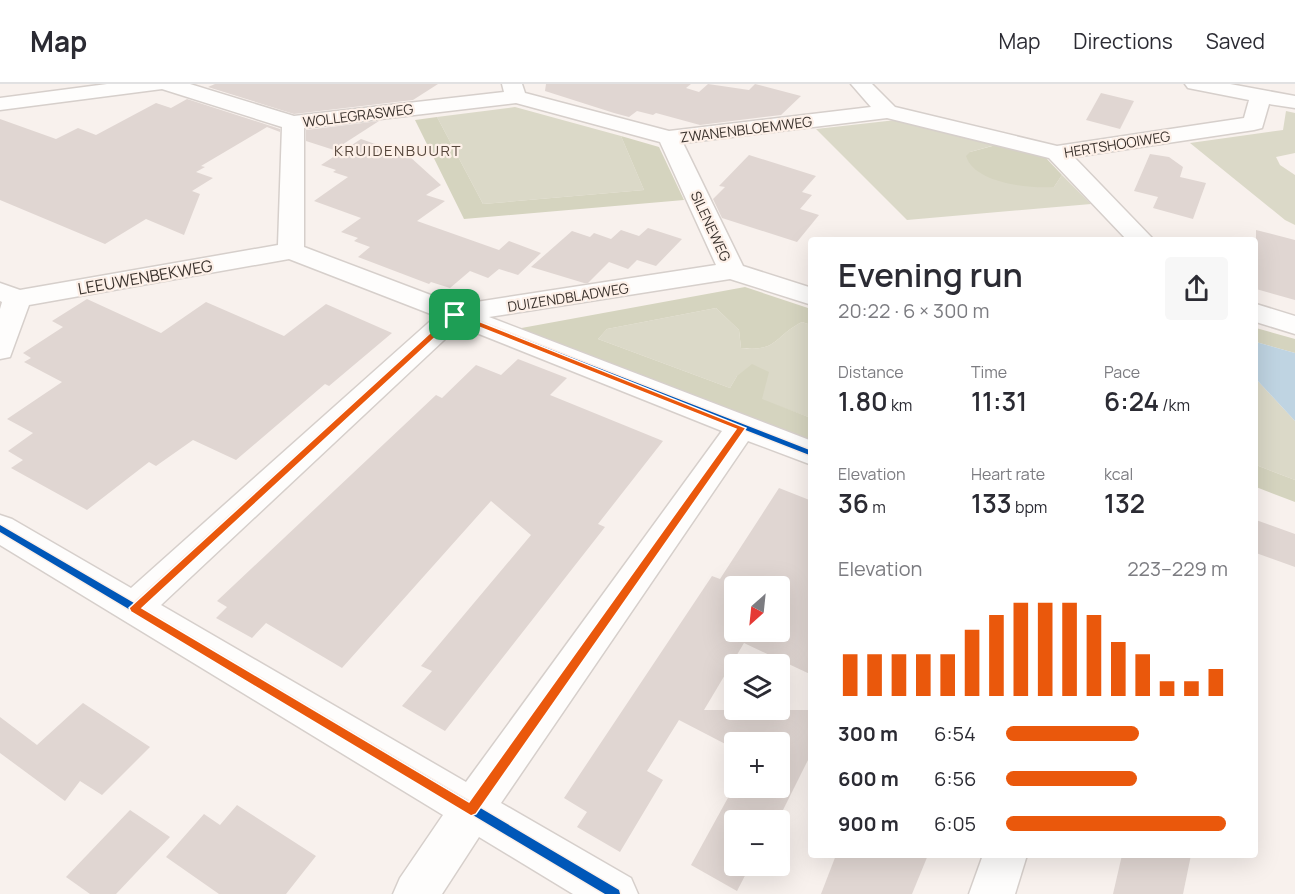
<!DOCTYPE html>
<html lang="en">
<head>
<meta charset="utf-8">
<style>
	:root { --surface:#fff; --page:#f7f7f7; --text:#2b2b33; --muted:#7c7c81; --line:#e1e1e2; --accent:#ea580c }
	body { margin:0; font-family:Manrope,sans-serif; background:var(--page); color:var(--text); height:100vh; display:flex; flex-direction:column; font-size:22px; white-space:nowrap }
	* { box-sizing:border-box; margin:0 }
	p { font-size:20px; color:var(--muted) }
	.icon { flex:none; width:33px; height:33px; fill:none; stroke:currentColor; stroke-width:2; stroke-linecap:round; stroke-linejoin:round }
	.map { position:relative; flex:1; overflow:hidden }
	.details { position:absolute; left:808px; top:153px; width:450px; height:621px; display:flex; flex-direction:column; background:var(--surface); border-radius:6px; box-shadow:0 6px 24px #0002 }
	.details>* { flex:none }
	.needle { width:39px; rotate:207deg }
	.tools { position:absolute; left:724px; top:492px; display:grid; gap:12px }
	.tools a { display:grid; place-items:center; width:66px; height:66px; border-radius:6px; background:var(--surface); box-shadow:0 6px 24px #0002; font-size:30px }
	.pin { position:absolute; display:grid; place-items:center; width:51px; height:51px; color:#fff; margin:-26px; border-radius:12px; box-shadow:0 3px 9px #0006 }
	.round { display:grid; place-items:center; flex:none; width:63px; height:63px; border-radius:6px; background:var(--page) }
	.overview { display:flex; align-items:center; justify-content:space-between; height:102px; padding:0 30px }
	h1 { font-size:33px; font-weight:600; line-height:45px }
	.figures { display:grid; grid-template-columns:repeat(3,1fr); gap:9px; height:102px; padding:6px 30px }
	.figures div { display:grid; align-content:center }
	.figures b { font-size:26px; font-weight:600 }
	.figures small { font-size:16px; font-weight:400 }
	.figures p { font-size:16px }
	.chart { height:168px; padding:12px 30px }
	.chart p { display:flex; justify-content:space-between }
	.chart svg { width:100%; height:108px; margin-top:6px; stroke:var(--accent); stroke-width:6 }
	ul { padding:0 30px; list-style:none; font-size:20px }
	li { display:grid; grid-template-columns:96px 72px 1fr; align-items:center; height:45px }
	li i { height:15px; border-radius:8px; background:var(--accent) }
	header { display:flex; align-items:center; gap:36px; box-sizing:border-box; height:84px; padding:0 30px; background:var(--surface); border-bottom:2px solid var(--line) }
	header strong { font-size:28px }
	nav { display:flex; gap:33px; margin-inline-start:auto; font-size:21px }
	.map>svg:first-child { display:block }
	.green { fill:#dbd9c8 }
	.forest { fill:#d5d4bf }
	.water { fill:#bfd4e2 }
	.building { fill:#e0d6d2; fill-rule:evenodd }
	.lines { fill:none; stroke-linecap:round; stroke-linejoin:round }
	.minor-casing { stroke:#d6cfcb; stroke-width:3 }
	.minor { fill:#fefdfc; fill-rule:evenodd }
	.cycleway-casing { stroke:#fdf0e8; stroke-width:3 }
	.cycleway { fill:#0057b8; fill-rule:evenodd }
	.route { fill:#ea580c; stroke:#fff; stroke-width:1.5; fill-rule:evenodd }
	.labels { text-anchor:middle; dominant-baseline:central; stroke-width:4.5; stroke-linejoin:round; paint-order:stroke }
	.far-street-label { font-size:14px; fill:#3a322d; stroke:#fdf0e8 }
	.far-neighbourhood-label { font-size:15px; letter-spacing:1.5px; fill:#56463b; stroke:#fdf0e8 }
	.street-label { font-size:16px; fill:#3a322d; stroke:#fdf0e8 }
</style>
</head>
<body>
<header>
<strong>Map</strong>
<nav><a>Map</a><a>Directions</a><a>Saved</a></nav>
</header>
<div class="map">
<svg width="1295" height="810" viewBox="0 0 1295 810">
	<rect width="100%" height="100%" fill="#f8f1ed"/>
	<g class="green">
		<polygon points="515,23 621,52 644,106 483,120 437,33"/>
		<polygon points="1286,27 1295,29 1295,69 1276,73 1280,81 1295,91 1295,141 1285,136 1190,59 1283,46"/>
		<polygon points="896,36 995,61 970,68 1054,103 1062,91 1091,120 907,136 816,45"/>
		<path d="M716,224L739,246L741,264C778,268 773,253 802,238L811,241V334L762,316L737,292L730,304L598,255L607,245Z"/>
		<polygon points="1256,295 1295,337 1295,396 1256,381"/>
	</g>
	<g class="forest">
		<polygon points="437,33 483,120 644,106 621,52 659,63 684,116 464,135 415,36"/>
		<path d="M996,61L1046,74L1062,91L1054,103C1029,105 974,99 966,72L970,68Z"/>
		<path d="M745,203L811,225V241L802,238C773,253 778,268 741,264L739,246L716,224L607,245L598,255L730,304L737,292L752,280L769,288L762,315L811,334V356L516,245Z"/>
		<polygon points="1256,244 1295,255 1295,269 1256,258"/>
		<polygon points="1256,381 1295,396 1295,418 1256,403"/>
	</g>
	<polygon class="water" points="1256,258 1295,269 1295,337 1256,295"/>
	<g class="building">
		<polygon points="215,0 438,0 413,16 294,30 208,3"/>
		<polygon points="546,0 691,0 686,4 699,8 708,0 749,6 755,0 801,12 781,31 700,41 656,29 653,31 637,27 629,33 614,29 545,7"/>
		<polygon points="1101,9 1134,17 1120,45 1086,36"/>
		<polygon points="187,15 280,45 280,48 267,43 201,82 205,83 196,88 213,94 192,107 200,110 184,151 146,135 105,160 0,116 0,35 56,55 78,44 96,51 156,19 171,24"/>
		<polygon points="379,37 334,66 306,57 306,46"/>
		<polygon points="361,55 409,72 441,101 426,111 445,117 417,137 499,166 509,157 541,169 518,191 499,185 488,194 470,187 450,204 431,198 429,200 358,173 370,163 354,157 358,154 341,148 361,134 314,117 348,93 333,88 336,86 321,81"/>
		<polygon points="1150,70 1169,73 1183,83 1180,93 1206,99 1193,135 1153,124 1158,113 1134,107"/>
		<polygon points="749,71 816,92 802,108 812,111 800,125 819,131 797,158 722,134 713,115 725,103 719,102"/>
		<polygon points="648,144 682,155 656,182 637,176 628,185 609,178 588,199 584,199 531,183 572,147 590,153 594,149 611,155 621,146 639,152"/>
		<polygon points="1256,146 1295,156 1295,216 1256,205"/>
		<polygon points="87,215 161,249 206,218 284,252 326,220 392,249 329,302 325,300 236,376 193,356 156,382 149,378 87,426 11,384 23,376 8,367 33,349 7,335 62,298 24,278 31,274 23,269 63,243 52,237"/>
		<polygon points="518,275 567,294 550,311 663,357 598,440 605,443 445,647 402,622 432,587 421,582 531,451 491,417 342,584 266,539 252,554 216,534 227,523 217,517 436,311 442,314 476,281 501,291"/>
		<path d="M779,404L812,417V591L744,559L704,626H812V668L781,730L777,728L773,736H735V782H750L737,807L691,781L735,701V704H780V658H735V665L679,636L647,687L663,696L620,768L577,743L587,728L564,714L712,492L720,495ZM735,502H780V548H735Z"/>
		<polygon points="1256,436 1295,450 1295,483 1256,469"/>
		<polygon points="83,619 150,663 102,711 80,697 65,717 0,669 0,633 37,661"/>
		<polygon points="237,721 316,772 286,810 219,810 166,773 204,730 220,741"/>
		<polygon points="130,726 170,753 116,810 90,810 66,793"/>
		<polygon points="836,771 928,771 912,810 821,810"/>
		<polygon points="1122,771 1191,771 1183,810 1113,810"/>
	</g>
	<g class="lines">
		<defs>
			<g id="minor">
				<path d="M107,0H190L294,32L504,8L502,0H522L525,9L669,47L871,23L851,0H872L895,23L1057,62L1244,34L1249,16L1188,4L1185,0H1230L1295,12V24L1269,20L1262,44L1254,46L1074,73L1154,156H1127L1049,74L887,34L683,59L743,182L812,204V221L730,195L489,233L812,357V381L748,357L501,719L631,794L638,810H573L479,753L442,810H393L400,794L443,731L0,461V431L12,435L131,504L436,232L289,175L29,221L10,273L0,275V225L2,218L0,217V199L20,206L278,161L282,43L162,5L0,26V14ZM516,19L660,58L716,181L457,221L304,163V44ZM459,242L722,347L466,698L161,521Z"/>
				<polygon points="1256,220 1295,232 1295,250 1256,238"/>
				<polygon points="983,771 1027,771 1015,810 969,810"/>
			</g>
		</defs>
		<use href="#minor" class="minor-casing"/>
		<use href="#minor" class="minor"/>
		<defs>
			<polygon id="cycleway" points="455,228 812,367 812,372 456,233 140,523 619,806 620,810 605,810 0,448 0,441 134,519 453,229"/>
		</defs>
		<use href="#cycleway" class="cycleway-casing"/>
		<use href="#cycleway" class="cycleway"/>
	</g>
	<path class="route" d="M452,229H458L746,344L476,730L471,732L131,528L129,524ZM456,234L736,345L469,718L142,524Z"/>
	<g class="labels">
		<g class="far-street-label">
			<text transform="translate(358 31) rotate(-7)">WOLLEGRASWEG</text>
			<text transform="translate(746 45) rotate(-7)">ZWANENBLOEMWEG</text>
			<text transform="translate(1117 60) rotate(-9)">HERTSHOOIWEG</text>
			<text transform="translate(711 142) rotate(65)">SILENEWEG</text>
			<text transform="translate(568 213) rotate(-9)">DUIZENDBLADWEG</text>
		</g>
		<g class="far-neighbourhood-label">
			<text x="398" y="66">KRUIDENBUURT</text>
		</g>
		<g class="street-label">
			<text transform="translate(145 193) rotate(-10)">LEEUWENBEKWEG</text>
		</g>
	</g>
</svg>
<div class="tools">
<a><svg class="needle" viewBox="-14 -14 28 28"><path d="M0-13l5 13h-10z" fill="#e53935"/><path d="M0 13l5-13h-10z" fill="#7c7c81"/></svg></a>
<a><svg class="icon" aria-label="layers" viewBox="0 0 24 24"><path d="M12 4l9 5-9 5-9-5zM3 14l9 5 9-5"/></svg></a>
<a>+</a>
<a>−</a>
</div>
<div class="pin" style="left:455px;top:231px;background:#1e9e55"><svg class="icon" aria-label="arrive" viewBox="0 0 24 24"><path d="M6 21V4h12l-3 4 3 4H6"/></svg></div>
<section class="details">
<div class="overview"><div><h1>Evening run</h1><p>20:22 · 6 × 300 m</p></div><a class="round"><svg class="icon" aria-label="share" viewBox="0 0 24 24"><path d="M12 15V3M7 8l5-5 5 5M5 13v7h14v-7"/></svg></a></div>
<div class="figures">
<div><p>Distance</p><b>1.80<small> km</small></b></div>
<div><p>Time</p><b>11:31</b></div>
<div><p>Pace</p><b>6:24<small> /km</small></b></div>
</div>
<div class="figures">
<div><p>Elevation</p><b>36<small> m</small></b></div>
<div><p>Heart rate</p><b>133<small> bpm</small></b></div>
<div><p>kcal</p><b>132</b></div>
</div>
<div class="chart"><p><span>Elevation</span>223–229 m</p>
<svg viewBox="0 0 160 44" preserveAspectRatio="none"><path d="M5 44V27M15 44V27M25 44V27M35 44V27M45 44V27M55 44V17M65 44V11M75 44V6M85 44V6M95 44V6M105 44V11M115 44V22M125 44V27M135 44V38M145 44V38M155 44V33"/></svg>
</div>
<ul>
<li><b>300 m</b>6:54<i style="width:60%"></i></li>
<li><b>600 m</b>6:56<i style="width:59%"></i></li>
<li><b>900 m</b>6:05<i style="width:99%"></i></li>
</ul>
</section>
</div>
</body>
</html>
